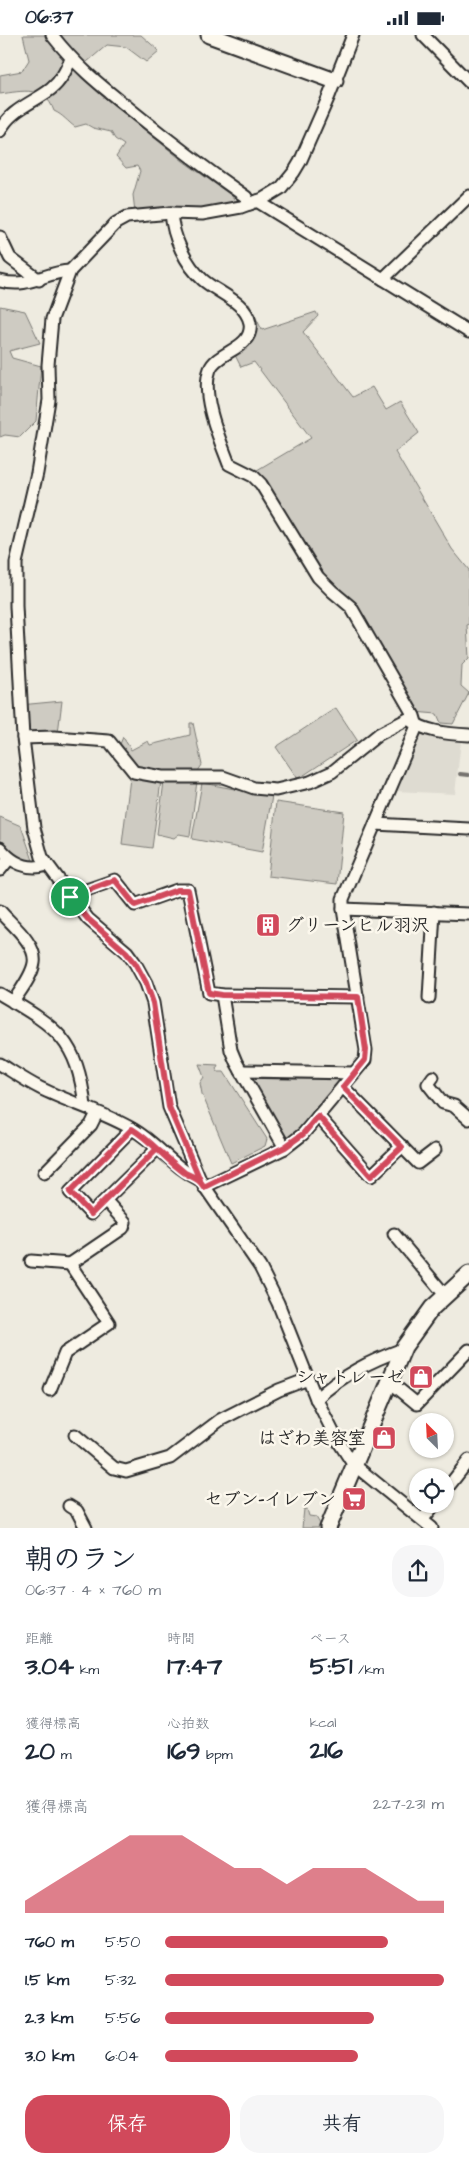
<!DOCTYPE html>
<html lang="ja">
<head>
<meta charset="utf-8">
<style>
	:root { --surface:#fff; --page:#f6f6f7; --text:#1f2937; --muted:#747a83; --accent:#d1495b }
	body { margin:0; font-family:"Architects Daughter","Klee One",sans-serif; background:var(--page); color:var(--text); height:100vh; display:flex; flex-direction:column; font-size:19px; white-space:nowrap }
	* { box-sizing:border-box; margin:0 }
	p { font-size:16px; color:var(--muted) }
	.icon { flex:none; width:28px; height:28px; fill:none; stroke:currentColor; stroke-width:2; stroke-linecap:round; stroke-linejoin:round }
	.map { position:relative; height:1493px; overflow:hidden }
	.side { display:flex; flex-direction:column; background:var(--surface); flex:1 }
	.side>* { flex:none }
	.needle { width:32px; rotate:336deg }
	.fabs { position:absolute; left:409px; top:1378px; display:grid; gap:10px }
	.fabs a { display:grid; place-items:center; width:45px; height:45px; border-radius:50%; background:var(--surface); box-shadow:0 1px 4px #0004; font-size:25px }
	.pin { position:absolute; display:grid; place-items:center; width:42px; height:42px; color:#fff; margin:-21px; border:2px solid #fff; border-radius:50%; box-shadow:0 1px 5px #0007 }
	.round { display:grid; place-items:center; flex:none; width:52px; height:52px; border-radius:20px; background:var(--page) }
	.overview { display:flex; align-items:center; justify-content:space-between; height:85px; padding:0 25px }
	h1 { font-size:28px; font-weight:800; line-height:38px }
	.metrics { display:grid; grid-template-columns:repeat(3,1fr); gap:8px; height:85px; padding:5px 25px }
	.metrics div { display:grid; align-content:center }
	.metrics b { font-size:25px; font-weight:800 }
	.metrics small { font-size:14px; font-weight:400 }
	.metrics p { font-size:14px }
	.chart { height:140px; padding:10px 25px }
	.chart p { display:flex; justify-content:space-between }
	.chart svg { width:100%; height:90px; margin-top:5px; fill:var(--accent); opacity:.7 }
	.action { display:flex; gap:10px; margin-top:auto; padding:10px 25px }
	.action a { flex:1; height:58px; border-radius:20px; background:var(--accent); color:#fff; font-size:20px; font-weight:800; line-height:58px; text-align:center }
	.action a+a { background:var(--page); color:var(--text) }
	ul { padding:0 25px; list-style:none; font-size:16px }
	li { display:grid; grid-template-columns:80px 60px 1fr; align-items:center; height:38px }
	li i { height:12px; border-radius:6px; background:var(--accent) }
	.status { display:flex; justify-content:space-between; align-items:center; height:35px; padding:0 25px; background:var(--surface); direction:ltr }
	.status svg { height:14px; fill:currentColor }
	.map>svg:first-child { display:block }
	.built { fill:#dedbd1 }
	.green { fill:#cecbc2; stroke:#7c7b76 }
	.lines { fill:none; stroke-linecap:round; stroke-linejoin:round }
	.stream { stroke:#74726e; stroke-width:4 }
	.minor-casing { stroke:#2b2b2b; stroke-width:15 }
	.tertiary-casing { stroke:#2b2b2b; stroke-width:19 }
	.minor { stroke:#fbf7ec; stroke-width:11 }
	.tertiary { stroke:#fbf7ec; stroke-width:15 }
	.route-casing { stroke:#fff; stroke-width:10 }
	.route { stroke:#d1495b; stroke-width:6 }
	.labels { text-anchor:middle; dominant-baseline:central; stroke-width:5; stroke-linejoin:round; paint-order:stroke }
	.poi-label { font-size:18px; font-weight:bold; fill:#2b2b2b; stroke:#fbf7ec; text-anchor:end }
</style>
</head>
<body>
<div class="status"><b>06:37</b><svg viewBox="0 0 49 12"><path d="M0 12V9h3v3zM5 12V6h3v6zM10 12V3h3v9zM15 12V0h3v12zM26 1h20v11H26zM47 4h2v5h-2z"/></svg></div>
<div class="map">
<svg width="469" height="1493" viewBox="0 0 469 1493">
	<rect width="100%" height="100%" fill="#eeebe0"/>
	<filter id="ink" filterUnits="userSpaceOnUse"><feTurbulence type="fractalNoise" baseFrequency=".02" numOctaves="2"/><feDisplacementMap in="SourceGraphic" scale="10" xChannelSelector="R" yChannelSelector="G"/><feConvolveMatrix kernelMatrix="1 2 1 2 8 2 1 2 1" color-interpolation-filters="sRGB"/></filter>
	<g filter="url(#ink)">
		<polygon class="built" points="425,698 461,706 455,759 395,756 417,703"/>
		<g class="green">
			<path d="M23,0H48L71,32L100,59L183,126L232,161L238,170L197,177H135L133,160L140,136L137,131L126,133L116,122L124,110L115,104L111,97L93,93L86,89L75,92C68,87 63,80 54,76C45,50 23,56 0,59V40L22,36L29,25Z"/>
			<polygon points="58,0 141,0 159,16 146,27 126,12 107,10 87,27 76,25"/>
			<polygon points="249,269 262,295 316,277 318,281 303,297 353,362 372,352 386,375 400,367 419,398 395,417 452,514 469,535 469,589 467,590 469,623 462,630 461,651 469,658 453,689 441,688 437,679 414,677 332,549 318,533 252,438 311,403 254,327 241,332 235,320 247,308 244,271"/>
			<polygon points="0,271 25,276 40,308 9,316 12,323 41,331 36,386 20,402 5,400 0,402"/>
			<polygon points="62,666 58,698 22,701 20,670"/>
			<polygon points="336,673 357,705 298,744 276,712"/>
			<polygon points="190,688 193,688 202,730 198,736 161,739 136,735 121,717 120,709 123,702 131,715 148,706 150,710 190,700"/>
			<polygon points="130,743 161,746 152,813 122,809"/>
			<polygon points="197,746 190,801 179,799 174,803 157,799 164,747"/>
			<polygon points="202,748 272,761 262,817 192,804"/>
			<polygon points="276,767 344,777 337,849 268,841"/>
			<polygon points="0,782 21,791 35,831 0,813"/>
			<polygon points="199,1029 218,1030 216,1034 218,1037 224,1037 267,1104 265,1111 231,1128 202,1059 200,1048 204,1042"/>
			<polygon points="248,1039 344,1042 300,1095 287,1107"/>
			<polygon points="304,1474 307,1474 309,1481 316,1482 320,1489 318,1493 302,1493"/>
		</g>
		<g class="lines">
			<polyline class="stream" points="460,739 469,740"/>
			<defs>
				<g id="minor">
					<path d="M52,0C77,32 99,49 130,74C168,105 206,134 246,162L250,169"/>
					<polyline points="353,0 329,61 300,127 294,137 281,153 263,164 241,172 202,179 171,178 127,182 116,188 70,236 52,284 48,330 49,365 37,438 16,528 16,571 23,703 34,793 42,822 88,884 127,917 135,928 146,948 153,968 169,1072 200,1145 260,1232 278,1268 315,1361 335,1401 353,1429 432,1493"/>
					<polyline points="423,0 469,47"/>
					<path d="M0,96C9,75 35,67 51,54C61,46 66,35 71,24"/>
					<polyline points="257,166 469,297"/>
					<path d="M171,178C173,202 185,229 203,245C218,258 246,267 250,288C254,314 217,316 210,334C200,360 220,405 229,429L253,441L261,449L318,542L332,556L351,572L414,681L417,691L343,864V874L366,1015L365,1025L303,1099L285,1113L204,1152"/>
					<polyline points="0,202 10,223 39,245"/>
					<polyline points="383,244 469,161"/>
					<path d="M0,246C31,254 43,237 70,236"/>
					<path d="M23,703L54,702L109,706L134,737L162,742H223L254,753L276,755L310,747L332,737L379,699L408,684C425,697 448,699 469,700"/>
					<polyline points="375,789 469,794"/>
					<path d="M0,813C12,828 28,836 47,830"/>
					<polyline points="0,835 9,824"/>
					<polyline points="69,861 115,845 135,870 177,855 188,855 209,958 222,960"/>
					<polyline points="343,874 469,879"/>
					<path d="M0,876C11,889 37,909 34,928C32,941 20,956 13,967"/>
					<path d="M0,959C56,992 77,1003 85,1071"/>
					<polyline points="429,963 434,877"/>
					<path d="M0,1029C13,1037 26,1046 40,1053C70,1068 104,1077 134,1095C158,1109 174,1133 200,1145"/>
					<polyline points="241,1036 354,1038"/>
					<polyline points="433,1042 428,1049 443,1068 454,1071 469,1084"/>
					<polyline points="343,1052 418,1128 435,1115"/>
					<polyline points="318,1081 371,1141 402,1111"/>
					<polyline points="132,1094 70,1157 91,1179 157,1114"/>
					<polyline points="285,1113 236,1027 231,1015 222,960 358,962"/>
					<polyline points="44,1138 91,1090 97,1078"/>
					<polyline points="394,1199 445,1260"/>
					<polyline points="31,1226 70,1229"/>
					<polyline points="389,1346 417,1369 469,1315"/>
					<polyline points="50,1355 65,1318 109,1288 70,1229 123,1193 125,1187 106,1166"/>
					<path d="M316,1364C342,1340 370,1326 403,1314"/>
					<polyline points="75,1400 114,1433 126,1436 170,1423 220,1385 279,1355 308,1344"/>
					<polyline points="445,1456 469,1425"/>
					<polyline points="69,1471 77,1476 86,1493"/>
					<polyline points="423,1484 435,1469"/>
				</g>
				<g id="tertiary">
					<polyline points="209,0 335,46"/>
					<polyline points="328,1493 404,1312 432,1273 469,1239"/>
				</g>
			</defs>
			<use href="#minor" class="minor-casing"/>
			<use href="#tertiary" class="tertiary-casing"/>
			<use href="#minor" class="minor"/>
			<use href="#tertiary" class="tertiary"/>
		</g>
	</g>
	<g class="lines" filter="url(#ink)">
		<defs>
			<path id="route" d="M70,862L88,884L126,917L135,928L146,948L153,968L169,1072L200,1145L185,1138L157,1114L91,1179L70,1157L132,1094C152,1106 166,1125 185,1138C193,1143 199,1143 204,1152L285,1112L303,1099L318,1081L371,1141L402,1112L343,1052L365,1025L366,1015L358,962L222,960L209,958L188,855H177L135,870L115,845L70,862"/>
		</defs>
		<use href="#route" class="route-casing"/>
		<use href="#route" class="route"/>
	</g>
	<defs>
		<symbol id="building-square" viewBox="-11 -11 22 22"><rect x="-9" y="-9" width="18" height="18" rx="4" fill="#d1495b" stroke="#fbf7ec"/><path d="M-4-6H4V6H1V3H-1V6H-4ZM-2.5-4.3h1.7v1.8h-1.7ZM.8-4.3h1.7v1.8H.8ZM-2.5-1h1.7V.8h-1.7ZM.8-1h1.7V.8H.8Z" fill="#fff"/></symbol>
		<symbol id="shop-square" viewBox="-11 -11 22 22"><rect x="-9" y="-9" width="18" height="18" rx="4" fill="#d1495b" stroke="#fbf7ec"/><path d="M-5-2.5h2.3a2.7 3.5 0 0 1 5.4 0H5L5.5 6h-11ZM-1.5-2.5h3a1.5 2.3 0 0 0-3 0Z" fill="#fff"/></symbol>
		<symbol id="supermarket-square" viewBox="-11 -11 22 22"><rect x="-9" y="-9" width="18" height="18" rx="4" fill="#d1495b" stroke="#fbf7ec"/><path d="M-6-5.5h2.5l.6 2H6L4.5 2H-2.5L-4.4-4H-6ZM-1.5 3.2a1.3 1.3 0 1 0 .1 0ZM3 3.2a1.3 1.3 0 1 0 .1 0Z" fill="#fff"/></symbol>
	</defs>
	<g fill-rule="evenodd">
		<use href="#building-square" x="254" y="876" width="28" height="28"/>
		<use href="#shop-square" x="407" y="1328" width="28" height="28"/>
		<use href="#shop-square" x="370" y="1389" width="28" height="28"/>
		<use href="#supermarket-square" x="340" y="1450" width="28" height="28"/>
	</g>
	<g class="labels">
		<g class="poi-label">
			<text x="286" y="890" text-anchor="start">グリーンヒル羽沢</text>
			<text x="404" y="1342">シャトレーゼ</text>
			<text x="366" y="1403">はざわ美容室</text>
			<text x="336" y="1464">セブン-イレブン</text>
		</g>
	</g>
</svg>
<div class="fabs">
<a><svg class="needle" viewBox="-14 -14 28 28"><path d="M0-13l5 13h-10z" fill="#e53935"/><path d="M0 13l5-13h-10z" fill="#747a83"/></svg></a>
<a><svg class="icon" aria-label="locate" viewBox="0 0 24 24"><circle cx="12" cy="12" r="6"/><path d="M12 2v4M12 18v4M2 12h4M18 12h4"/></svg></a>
</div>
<div class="pin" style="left:70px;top:862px;background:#1e9e55"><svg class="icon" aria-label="arrive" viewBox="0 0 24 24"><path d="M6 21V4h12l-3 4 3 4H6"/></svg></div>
</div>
<section class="side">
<div class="overview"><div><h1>朝のラン</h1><p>06:37 · 4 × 760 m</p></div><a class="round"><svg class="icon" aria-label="share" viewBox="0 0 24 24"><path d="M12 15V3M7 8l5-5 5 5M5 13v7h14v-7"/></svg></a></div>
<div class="metrics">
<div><p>距離</p><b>3.04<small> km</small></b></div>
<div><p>時間</p><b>17:47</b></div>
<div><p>ペース</p><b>5:51<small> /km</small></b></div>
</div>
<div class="metrics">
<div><p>獲得標高</p><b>20<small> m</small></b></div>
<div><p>心拍数</p><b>169<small> bpm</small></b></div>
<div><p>kcal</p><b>216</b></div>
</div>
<div class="chart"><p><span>獲得標高</span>227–231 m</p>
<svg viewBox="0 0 160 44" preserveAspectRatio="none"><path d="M0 44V38L10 30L20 22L30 14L40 6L50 6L60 6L70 14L80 22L90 22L100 30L110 22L120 22L130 22L140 30L150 38L160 38V44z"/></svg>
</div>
<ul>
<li><b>760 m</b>5:50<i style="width:80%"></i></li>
<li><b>1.5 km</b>5:32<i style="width:100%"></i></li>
<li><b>2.3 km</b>5:56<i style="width:75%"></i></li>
<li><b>3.0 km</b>6:04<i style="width:69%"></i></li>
</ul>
<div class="action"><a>保存</a><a>共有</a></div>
</section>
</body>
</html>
